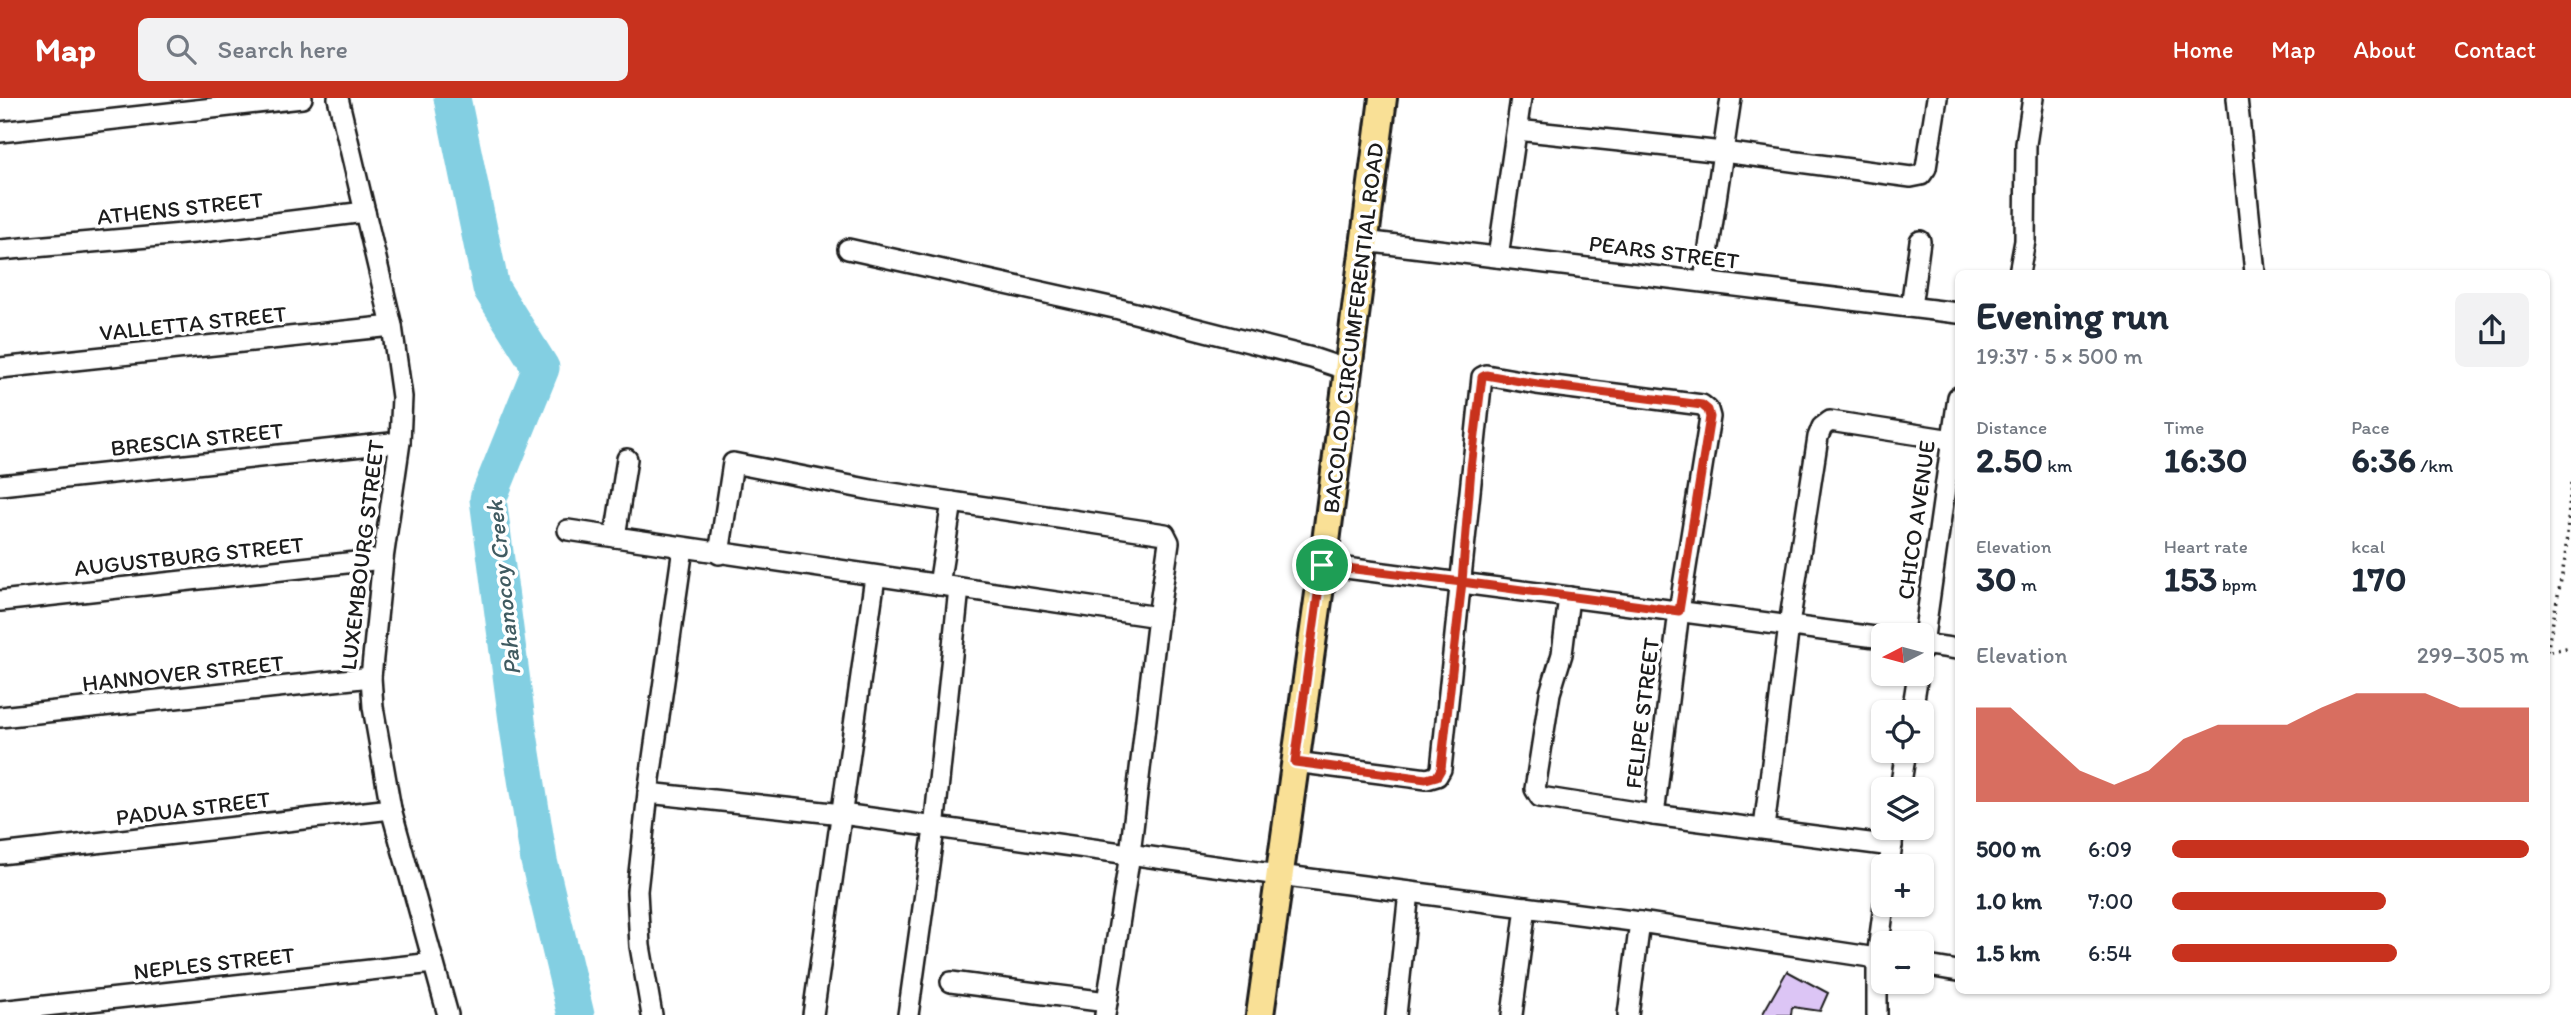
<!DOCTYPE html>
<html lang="en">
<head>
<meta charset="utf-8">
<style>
	:root { --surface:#fff; --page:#f2f2f3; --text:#1f2937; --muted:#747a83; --accent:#c8321e }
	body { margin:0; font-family:Itim,sans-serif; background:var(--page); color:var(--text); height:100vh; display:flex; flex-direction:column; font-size:26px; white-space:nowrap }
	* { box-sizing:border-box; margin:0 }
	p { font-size:23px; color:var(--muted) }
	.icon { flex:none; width:38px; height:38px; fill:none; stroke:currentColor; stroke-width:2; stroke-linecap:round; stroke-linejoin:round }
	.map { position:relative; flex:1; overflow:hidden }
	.drawer { position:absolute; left:1955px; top:172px; width:595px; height:724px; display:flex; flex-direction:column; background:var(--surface); border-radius:10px; box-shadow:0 2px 5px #0004 }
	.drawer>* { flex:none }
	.needle { width:46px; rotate:264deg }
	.fabs { position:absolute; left:1871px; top:525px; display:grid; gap:14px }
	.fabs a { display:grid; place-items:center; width:63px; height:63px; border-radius:10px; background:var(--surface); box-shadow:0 2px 5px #0004; font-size:35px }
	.pin { position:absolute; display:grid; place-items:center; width:60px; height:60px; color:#fff; margin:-30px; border:4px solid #fff; border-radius:50%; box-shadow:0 2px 7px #0007 }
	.round { display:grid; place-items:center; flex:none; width:74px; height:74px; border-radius:10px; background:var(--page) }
	.headline { display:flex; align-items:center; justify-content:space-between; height:119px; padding:0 21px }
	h1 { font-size:38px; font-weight:700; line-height:52px }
	.figures { display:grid; grid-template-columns:repeat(3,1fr); gap:10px; height:119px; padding:7px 21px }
	.figures div { display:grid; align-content:center }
	.figures b { font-size:35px; font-weight:700 }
	.figures small { font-size:19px; font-weight:400 }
	.figures p { font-size:19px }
	.chart { height:196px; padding:14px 21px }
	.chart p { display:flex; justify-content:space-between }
	.chart svg { width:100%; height:126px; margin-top:7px; fill:var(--accent); opacity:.7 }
	ul { padding:0 21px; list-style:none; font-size:23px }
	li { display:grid; grid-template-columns:112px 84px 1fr; align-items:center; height:52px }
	li i { height:18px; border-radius:9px; background:var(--accent) }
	header { display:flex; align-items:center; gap:42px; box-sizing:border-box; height:98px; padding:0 35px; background:var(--accent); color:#fff }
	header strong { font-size:33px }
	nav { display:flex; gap:38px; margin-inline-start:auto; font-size:24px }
	.search { width:490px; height:63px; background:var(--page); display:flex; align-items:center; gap:18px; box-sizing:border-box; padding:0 24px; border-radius:10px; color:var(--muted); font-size:26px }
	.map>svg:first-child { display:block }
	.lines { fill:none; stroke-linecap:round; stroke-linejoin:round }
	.river { stroke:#83cfe2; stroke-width:37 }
	.building { fill:#dcc5f5; stroke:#1c1c1c; stroke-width:2 }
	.minor-casing { stroke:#1c1c1c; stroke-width:24 }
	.major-casing { stroke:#1c1c1c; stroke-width:32 }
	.path { stroke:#1c1c1c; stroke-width:3.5; stroke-dasharray:2 5; stroke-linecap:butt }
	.minor { stroke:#fff; stroke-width:19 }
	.major { stroke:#f9e096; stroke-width:26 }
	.route-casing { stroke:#fff; stroke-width:14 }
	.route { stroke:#c8321e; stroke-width:9 }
	.labels { text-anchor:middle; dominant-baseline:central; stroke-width:7; stroke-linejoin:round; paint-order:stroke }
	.street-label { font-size:23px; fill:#1c1c1c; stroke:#fff }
	.water-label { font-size:24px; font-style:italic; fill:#405b61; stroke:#fff }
</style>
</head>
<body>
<header>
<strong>Map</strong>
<div class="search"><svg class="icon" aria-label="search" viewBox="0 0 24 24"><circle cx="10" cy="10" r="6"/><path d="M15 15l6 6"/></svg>Search here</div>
<nav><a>Home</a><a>Map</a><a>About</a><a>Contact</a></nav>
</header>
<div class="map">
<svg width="2571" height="917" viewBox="0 0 2571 917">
	<rect width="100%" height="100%" fill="#fff"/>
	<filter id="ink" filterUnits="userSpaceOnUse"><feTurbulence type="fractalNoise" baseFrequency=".0143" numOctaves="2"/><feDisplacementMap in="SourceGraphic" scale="14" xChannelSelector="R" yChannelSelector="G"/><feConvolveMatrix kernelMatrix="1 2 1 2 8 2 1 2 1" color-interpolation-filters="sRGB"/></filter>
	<g filter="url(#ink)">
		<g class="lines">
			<polyline class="river" points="452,0 491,190 541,270 488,401 518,630 539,763 576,917"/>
		</g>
		<polygon class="building" points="1787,873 1828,895 1820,913 1792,909 1791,917 1762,917"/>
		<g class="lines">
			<defs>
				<g id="minor">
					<polyline points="338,0 392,228 402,299 400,344 383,461 371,579 373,609 391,711 448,917"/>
					<polyline points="2237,0 2255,175"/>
					<polyline points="1517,32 1723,54 1911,79 1921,77 1926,70 1937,0"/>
					<polyline points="0,34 302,0"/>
					<polyline points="1364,143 1958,215"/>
					<polyline points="848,151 1119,211 1312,260 1348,272"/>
					<polyline points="0,152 194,135 365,114"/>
					<polyline points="1498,159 1521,0"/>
					<polyline points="2019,175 2025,143 2026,46 2033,0"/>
					<polyline points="1704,183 1731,0"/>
					<polyline points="1911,209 1920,143"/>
					<polyline points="0,270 392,228"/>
					<polyline points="0,387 400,344"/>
					<polyline points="568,432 1158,519"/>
					<polyline points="615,439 627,361"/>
					<polyline points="719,456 733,365 872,392 1165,436 1169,444 1158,519 1130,756 1105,917"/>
					<polyline points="1323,467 1883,540"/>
					<polyline points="939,487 952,404"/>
					<polyline points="1569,499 1562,556 1550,595 1535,691 1540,699 1654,717 1892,748"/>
					<polyline points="0,503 383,461"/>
					<polyline points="1922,546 1958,551"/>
					<polyline points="1922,553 1958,299"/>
					<polyline points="1912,614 1918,576"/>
					<polyline points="0,619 371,579"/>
					<polyline points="1295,664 1427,681 1437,678 1441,671 1482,279 1486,277 1537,286 1702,307 1708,312 1710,319 1679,513 1654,717"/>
					<polyline points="1900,691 1906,653"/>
					<polyline points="648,695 842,716 1279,777 1640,824 1883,861"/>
					<polyline points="1764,730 1789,527 1818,339 1822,329 1830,323 1952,342"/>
					<polyline points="0,756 391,711"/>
					<polyline points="1889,768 1894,730"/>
					<polyline points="1922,867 1958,873"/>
					<polyline points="951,884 1107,904"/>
					<polyline points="0,913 433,865"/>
					<polyline points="652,917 640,848 637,793 648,695 683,450"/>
					<polyline points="813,917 875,479"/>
					<polyline points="908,917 934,731 959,490"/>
					<polyline points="1396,917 1409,794"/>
					<polyline points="1512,917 1526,809"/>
					<polyline points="1628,917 1640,824"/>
					<polyline points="1877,917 1877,860 1884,807"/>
				</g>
				<polyline id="major" points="1260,917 1323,467 1383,0"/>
			</defs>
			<use href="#minor" class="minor-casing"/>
			<use href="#major" class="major-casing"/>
			<polyline class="path" points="2571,385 2565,461 2547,554 2571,549"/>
			<use href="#minor" class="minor"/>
			<use href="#major" class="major"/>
		</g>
	</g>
	<g class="lines" filter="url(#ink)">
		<defs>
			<polyline id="route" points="1322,467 1295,664 1426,681 1437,678 1441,671 1462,484 1679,513 1710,319 1708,312 1702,307 1537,286 1486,277 1482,279 1471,370 1462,484 1322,467"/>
		</defs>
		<use href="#route" class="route-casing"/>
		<use href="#route" class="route"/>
	</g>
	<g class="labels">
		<g class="street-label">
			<text transform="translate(180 110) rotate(-6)">ATHENS STREET</text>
			<text transform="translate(1664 154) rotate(7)">PEARS STREET</text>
			<text transform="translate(193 225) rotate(-6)">VALLETTA STREET</text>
			<text transform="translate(1353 230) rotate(-83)">BACOLOD CIRCUMFERENTIAL ROAD</text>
			<text transform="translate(197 341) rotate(-6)">BRESCIA STREET</text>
			<text transform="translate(1916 422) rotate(-82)">CHICO AVENUE</text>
			<text transform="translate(362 457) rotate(-83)">LUXEMBOURG STREET</text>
			<text transform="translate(189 458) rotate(-6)">AUGUSTBURG STREET</text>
			<text transform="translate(183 575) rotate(-6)">HANNOVER STREET</text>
			<text transform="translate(1642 615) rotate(-83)">FELIPE STREET</text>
			<text transform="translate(193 710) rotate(-7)">PADUA STREET</text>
			<text transform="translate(214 865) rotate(-6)">NEPLES STREET</text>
		</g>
		<g class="water-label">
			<text transform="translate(503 490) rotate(-96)">Pahanocoy Creek</text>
		</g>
	</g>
</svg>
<div class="fabs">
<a><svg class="needle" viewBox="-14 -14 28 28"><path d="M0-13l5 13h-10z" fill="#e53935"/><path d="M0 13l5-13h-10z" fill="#747a83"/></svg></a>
<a><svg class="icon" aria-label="locate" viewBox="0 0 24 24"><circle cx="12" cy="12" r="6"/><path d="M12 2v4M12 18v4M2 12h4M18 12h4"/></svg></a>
<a><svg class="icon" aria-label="layers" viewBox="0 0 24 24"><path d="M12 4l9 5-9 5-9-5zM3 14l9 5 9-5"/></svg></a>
<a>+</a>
<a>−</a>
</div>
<div class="pin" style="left:1322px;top:467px;background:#1e9e55"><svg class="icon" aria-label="arrive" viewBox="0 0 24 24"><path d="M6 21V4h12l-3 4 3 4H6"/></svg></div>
<section class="drawer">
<div class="headline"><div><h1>Evening run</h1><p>19:37 · 5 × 500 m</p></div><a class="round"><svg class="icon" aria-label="share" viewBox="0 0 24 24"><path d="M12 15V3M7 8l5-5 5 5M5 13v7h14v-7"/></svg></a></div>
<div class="figures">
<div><p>Distance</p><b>2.50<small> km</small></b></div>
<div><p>Time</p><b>16:30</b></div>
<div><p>Pace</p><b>6:36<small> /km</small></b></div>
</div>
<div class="figures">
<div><p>Elevation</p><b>30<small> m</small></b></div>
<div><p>Heart rate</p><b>153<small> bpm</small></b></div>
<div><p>kcal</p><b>170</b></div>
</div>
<div class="chart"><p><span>Elevation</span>299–305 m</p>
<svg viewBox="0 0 160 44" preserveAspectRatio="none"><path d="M0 44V11L10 11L20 22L30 33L40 38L50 33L60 22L70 17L80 17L90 17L100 11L110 6L120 6L130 6L140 11L150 11L160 11V44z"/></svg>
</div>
<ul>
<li><b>500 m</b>6:09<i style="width:100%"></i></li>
<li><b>1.0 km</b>7:00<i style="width:60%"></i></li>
<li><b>1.5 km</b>6:54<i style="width:63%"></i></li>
</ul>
</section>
</div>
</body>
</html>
